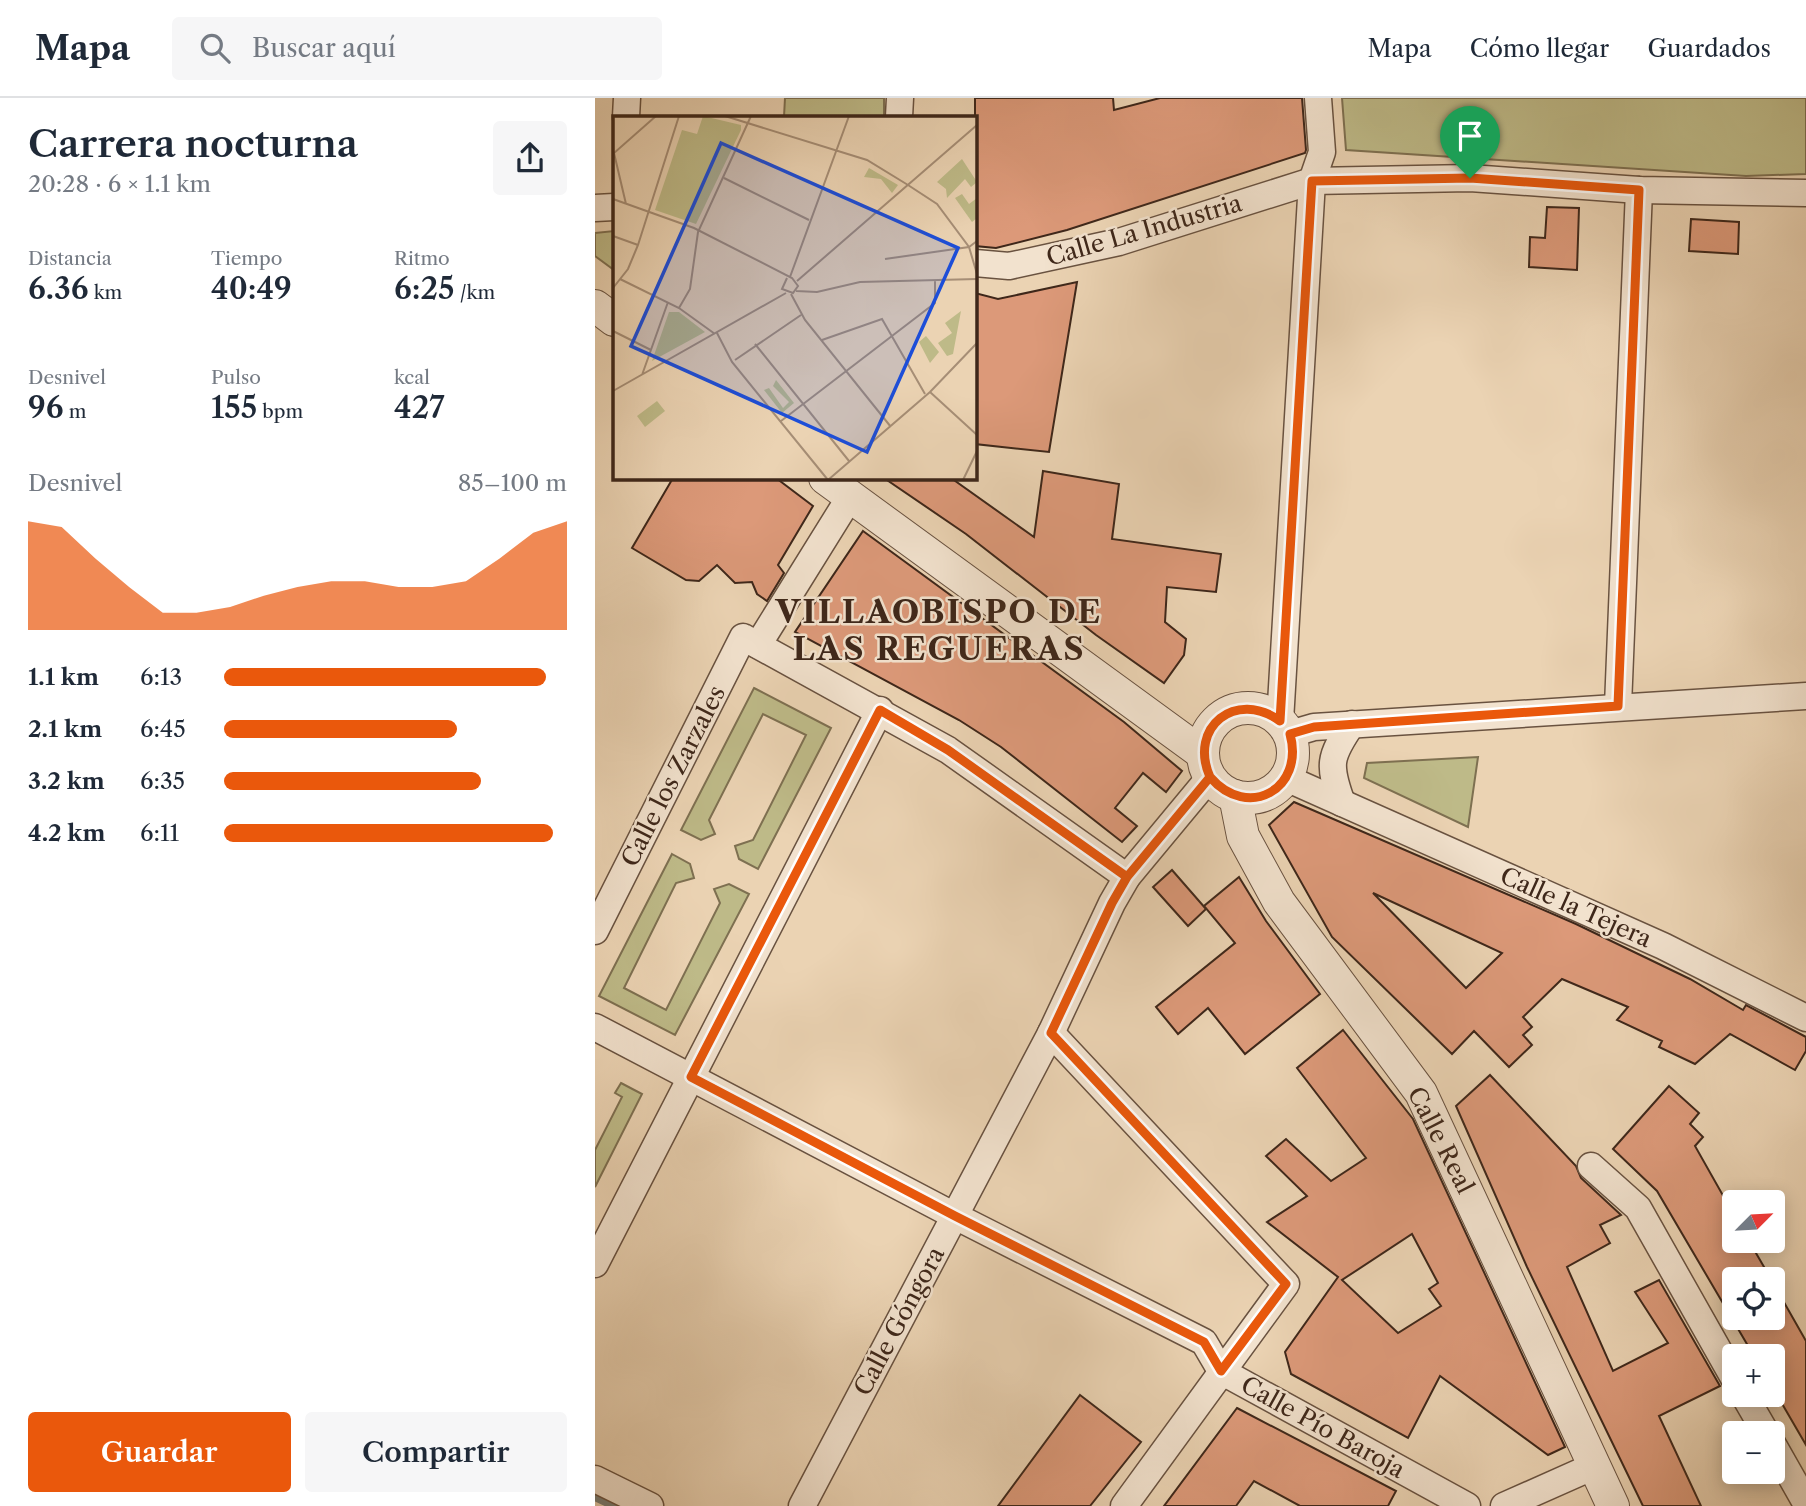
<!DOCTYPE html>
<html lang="es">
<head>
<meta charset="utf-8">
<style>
	:root { --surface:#fff; --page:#f6f6f7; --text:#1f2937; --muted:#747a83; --line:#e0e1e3; --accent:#ea580c }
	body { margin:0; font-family:"Libre Caslon Text",serif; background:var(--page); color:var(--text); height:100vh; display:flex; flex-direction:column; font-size:26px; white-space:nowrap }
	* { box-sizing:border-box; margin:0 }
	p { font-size:23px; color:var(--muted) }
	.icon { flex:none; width:38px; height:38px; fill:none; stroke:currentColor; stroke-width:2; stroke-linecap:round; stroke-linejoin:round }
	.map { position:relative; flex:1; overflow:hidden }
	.drawer { display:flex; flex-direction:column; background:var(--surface); width:595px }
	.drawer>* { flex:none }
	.needle { width:46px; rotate:66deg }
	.tools { position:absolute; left:1127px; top:1092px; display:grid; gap:14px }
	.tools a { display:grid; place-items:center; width:63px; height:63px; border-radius:7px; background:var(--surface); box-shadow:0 4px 18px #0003; font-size:35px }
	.pin { position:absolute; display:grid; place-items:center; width:60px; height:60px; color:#fff; margin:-72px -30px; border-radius:50% 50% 50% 0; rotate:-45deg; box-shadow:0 0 7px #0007 }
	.pin .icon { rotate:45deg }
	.round { display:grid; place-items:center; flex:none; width:74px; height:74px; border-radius:7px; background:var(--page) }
	.headline { display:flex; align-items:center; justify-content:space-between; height:119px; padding:0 28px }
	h1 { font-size:38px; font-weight:600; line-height:52px }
	.stats { display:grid; grid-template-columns:repeat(3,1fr); gap:10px; height:119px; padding:7px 28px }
	.stats div { display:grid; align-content:center }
	.stats b { font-size:30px; font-weight:600 }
	.stats small { font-size:19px; font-weight:400 }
	.stats p { font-size:19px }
	.chart { height:196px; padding:14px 28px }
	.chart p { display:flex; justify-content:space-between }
	.chart svg { width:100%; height:126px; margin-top:7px; fill:var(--accent); opacity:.7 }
	.primary-button { display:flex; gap:14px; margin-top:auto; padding:14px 28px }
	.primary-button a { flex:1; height:80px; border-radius:7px; background:var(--accent); color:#fff; font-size:28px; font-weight:600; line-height:80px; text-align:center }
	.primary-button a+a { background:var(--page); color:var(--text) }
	ul { padding:0 28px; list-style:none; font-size:23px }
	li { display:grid; grid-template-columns:112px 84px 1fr; align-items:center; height:52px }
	li i { height:18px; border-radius:9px; background:var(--accent) }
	header { display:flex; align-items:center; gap:42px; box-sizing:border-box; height:98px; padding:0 35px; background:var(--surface); border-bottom:2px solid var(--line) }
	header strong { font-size:33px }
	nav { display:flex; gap:38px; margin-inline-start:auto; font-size:24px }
	.search { width:490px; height:63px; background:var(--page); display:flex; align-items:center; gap:18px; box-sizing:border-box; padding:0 24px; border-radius:7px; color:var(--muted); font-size:26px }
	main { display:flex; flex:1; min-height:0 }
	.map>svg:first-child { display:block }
	.green { fill:#beba88; stroke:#7e7051; stroke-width:2 }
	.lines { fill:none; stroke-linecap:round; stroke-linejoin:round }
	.stream { stroke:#767d78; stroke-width:8 }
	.building { fill:#dc9979; stroke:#3e271a; stroke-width:2; fill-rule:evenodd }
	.minor-casing { stroke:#695240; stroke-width:29 }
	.tertiary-casing { stroke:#695240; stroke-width:34 }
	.minor { stroke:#f2e2ce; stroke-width:26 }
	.tertiary { stroke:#f2e2ce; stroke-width:32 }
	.route-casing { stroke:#fff; stroke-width:14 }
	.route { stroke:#ea580c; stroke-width:9 }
	.labels { text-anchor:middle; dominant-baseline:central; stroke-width:5; stroke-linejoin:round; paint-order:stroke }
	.street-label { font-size:24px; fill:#3e271a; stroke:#f2e2ce }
	.district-label { font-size:32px; font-weight:bold; letter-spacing:2px; fill:#3e271a; stroke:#f2e2ce }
	.inset-road { fill:none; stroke:#a68e76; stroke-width:2 }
	.view { fill:#1d4ed8; fill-opacity:0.15; stroke:#1d4ed8; stroke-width:3.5 }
	.inset-edge { fill:none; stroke:#3e271a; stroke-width:3.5 }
</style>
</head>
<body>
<header>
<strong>Mapa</strong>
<div class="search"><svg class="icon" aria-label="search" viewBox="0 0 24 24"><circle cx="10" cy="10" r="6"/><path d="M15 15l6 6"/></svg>Buscar aquí</div>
<nav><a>Mapa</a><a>Cómo llegar</a><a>Guardados</a></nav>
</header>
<main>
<section class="drawer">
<div class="headline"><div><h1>Carrera nocturna</h1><p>20:28 · 6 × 1.1 km</p></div><a class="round"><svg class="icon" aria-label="share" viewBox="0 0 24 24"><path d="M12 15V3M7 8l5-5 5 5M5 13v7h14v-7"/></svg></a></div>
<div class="stats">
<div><p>Distancia</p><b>6.36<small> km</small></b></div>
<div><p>Tiempo</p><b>40:49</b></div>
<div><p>Ritmo</p><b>6:25<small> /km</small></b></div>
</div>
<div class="stats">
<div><p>Desnivel</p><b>96<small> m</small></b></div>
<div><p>Pulso</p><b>155<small> bpm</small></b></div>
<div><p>kcal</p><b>427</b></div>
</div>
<div class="chart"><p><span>Desnivel</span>85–100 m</p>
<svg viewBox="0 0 160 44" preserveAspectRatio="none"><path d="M0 44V6L10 8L20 19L30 29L40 38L50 38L60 36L70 32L80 29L90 27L100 27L110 29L120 29L130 27L140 19L150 10L160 6V44z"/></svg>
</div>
<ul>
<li><b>1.1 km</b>6:13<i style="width:94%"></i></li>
<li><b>2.1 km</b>6:45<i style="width:68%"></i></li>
<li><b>3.2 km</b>6:35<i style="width:75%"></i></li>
<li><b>4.2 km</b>6:11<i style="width:96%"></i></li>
</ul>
<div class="primary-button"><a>Guardar</a><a>Compartir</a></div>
</section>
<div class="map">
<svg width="1211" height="1408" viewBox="0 0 1211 1408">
	<rect width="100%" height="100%" fill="#ebd3b3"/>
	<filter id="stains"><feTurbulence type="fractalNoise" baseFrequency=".00286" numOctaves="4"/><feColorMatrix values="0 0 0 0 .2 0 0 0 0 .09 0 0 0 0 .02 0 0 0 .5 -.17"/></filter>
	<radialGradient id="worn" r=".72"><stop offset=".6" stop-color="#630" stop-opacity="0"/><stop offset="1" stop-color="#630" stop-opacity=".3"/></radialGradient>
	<g class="green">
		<polygon points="190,0 289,0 289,19 189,19"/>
		<polygon points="747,0 1211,0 1211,76 1151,78 751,52"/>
		<polygon points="19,133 19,172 0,158 0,135"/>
		<polygon points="159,590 236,630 163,771 144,761 140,748 158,742 211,637 168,616 114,722 120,736 106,742 86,732"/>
		<polygon points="883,659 873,729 769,680 772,665"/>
		<polygon points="77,756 95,766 99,780 81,785 29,890 71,912 125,805 119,791 134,786 154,796 80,937 4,898"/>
		<polygon points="26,985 47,996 0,1089 0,1052 27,999 20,995"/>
	</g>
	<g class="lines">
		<polyline class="stream" points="0,1399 19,1408"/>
	</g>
	<g class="building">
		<polygon points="380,0 518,0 519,12 565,0 707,0 711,52 710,55 472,132 401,150 380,148"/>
		<polygon points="952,109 984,110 982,172 934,169 935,139 950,140"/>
		<polygon points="1096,121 1144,124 1143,156 1094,153"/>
		<polygon points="482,184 454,354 380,346 380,195 403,201"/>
		<polygon points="448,373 524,386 517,441 626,456 621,494 572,489 570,524 591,541 589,557 569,585 501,537 371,436 289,380 356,380 439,439"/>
		<polygon points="78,380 181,380 218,408 183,467 189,475 172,503 162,496 157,484 140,485 122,467 104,483 91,482 37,450"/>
		<polygon points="268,433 529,624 587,673 571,694 548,675 520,710 542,728 527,744 406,649 364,622 200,534"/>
		<path d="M699,704L981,826L1095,881L1148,912L1151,907L1211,939V953L1200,972L1135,936L1100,966L1064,949L1067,943L1022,922L1033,909L967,881L928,919L937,929L928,937L937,947L914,969L879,933L857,956L737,839L674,727ZM778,795L907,855L871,890Z"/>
		<polygon points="577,772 611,811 593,828 558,789"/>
		<polygon points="644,779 671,823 725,896 650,956 613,910 583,936 561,909 640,845 609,808"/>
		<path d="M748,932L818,1021L970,1349L953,1357L845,1278L813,1340L696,1276L690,1254L743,1179L672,1124L712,1098L671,1058L691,1041L736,1083L771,1060L702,970ZM817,1136L843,1185L834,1191L846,1208L803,1235L747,1182Z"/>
		<polygon points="895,977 981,1068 986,1080 1026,1117 1005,1127 1015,1145 972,1169 1018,1273 1073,1245 1040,1194 1064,1182 1125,1288 1064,1318 1106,1408 1048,1408 932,1169 861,1008"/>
		<polygon points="1074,988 1104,1015 1095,1026 1108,1039 1100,1048 1139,1117 1139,1143 1154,1143 1176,1181 1139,1181 1139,1220 1178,1220 1178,1185 1211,1243 1211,1347 1178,1290 1178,1258 1159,1258 1062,1093 1018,1051"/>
		<polygon points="485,1297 546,1344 495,1408 403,1408"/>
		<polygon points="642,1310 801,1393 793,1408 705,1408 659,1383 641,1408 569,1408"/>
	</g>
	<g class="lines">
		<defs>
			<g id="minor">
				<polyline points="31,19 32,0"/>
				<polyline points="304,19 305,0"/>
				<polyline points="0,110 19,109"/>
				<polyline points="380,165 414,168 524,144 717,83 875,80 1044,92 1211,95"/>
				<polyline points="163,547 255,399"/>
				<polyline points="1023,608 1044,92"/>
				<polyline points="685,623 717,83 727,54 723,0"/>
				<polyline points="695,636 719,629 1211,598"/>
				<polyline points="691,680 1068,848 1211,920"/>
				<path d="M747,705C733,667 734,659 757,626"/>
				<polyline points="0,833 148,539 353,652 532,779"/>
				<polyline points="0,929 360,1118 609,1244 626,1273 872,1408"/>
				<polyline points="456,935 691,1186 529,1408"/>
				<polyline points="996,1068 1043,1110 1139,1280"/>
				<polyline points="0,1166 285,612"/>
				<polyline points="1149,1297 1171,1335"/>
				<polyline points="1178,1347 1211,1405"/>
				<polyline points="0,1381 55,1408"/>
				<polyline points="207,1408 456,935 517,805 532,779 615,679"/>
				<polyline points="909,1408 999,1368"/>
			</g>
			<g id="tertiary">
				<polyline points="0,208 19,222"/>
				<polyline points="230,380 608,656"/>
				<circle cx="653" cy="655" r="45"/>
				<polyline points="640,698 648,738 684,804 826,995 1018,1408"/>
			</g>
		</defs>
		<use href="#minor" class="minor-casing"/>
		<use href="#tertiary" class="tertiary-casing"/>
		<use href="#minor" class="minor"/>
		<use href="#tertiary" class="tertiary"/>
	</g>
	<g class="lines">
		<defs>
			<path id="route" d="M875,80L717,83L685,623C641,591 593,629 615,679L532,779L353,652L285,612L96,979L360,1118L609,1244L626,1273L691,1186L456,935L517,805L532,779L615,679C653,723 710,691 695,636L719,629L1023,608L1044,92L875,80"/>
		</defs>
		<use href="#route" class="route-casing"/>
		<use href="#route" class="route"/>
	</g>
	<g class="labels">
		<g class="street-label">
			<text transform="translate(549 132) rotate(-16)">Calle La Industria</text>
			<text transform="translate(78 678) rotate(-63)">Calle los Zarzales</text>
			<text transform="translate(981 809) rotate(24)">Calle la Tejera</text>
			<text transform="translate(846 1042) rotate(63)">Calle Real</text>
			<text transform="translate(304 1223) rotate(-62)">Calle Góngora</text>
			<text transform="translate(728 1329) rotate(29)">Calle Pío Baroja</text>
		</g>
		<g class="district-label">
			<text x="344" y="513">VILLAOBISPO DE<tspan x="344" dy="37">LAS REGUERAS</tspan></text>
		</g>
	</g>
	<g transform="translate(18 18)">
		<rect width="364" height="364" fill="#ebd3b3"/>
		<path d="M90,0L128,9V14L83,108L42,94L69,14L84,18ZM349,43L364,66L358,71L352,63L334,82L333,73L324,66ZM256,52L285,69L279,77L268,63L251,61ZM349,78L356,88L364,82V102L359,106L342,82ZM348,195L340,238L334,240L325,227L339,217L332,207ZM56,196H66L92,216L39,245ZM313,220L326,236L317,247L306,226ZM163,264L181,287L169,297L151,274L156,272L170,292L176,286L160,270ZM44,285L52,295L32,311L24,300Z" fill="#beba88"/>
		<path class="inset-road" d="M112,0L254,44L295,69L324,88L356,131L364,158M111,62L196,104M0,83L81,112L179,162L185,170L180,177L169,173L174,162M13,88L1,37L43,0M0,120L25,129M272,143L356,131L364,125M177,161L236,0M7,163L66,192L102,218M184,165L364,9M0,172L15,153L25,129L66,0M183,175L204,176L247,166L364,163M178,178L192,204L278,311M66,192L77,173L85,116L138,0M0,215L38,234M104,217L119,246L215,364M209,224L269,203L312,278M142,228L236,345M122,244L188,199M29,259L55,186M0,275L173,177M317,276L364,319M168,305L322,187V165M215,364L317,276L364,227M350,364L364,335"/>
		<path class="view" d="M108,27L345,132L254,336L18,230Z"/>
		<rect width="364" height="364" class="inset-edge"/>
	</g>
	<rect width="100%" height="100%" filter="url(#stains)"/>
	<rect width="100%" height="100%" fill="url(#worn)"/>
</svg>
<div class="tools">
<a><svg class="needle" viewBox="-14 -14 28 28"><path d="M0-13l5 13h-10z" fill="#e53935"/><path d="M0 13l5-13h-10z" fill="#747a83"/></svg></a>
<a><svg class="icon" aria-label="locate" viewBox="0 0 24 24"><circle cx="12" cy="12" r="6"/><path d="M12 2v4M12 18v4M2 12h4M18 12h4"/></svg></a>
<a>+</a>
<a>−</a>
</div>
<div class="pin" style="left:875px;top:80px;background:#1e9e55"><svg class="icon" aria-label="arrive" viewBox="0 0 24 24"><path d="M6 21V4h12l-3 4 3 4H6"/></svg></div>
</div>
</main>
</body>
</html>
